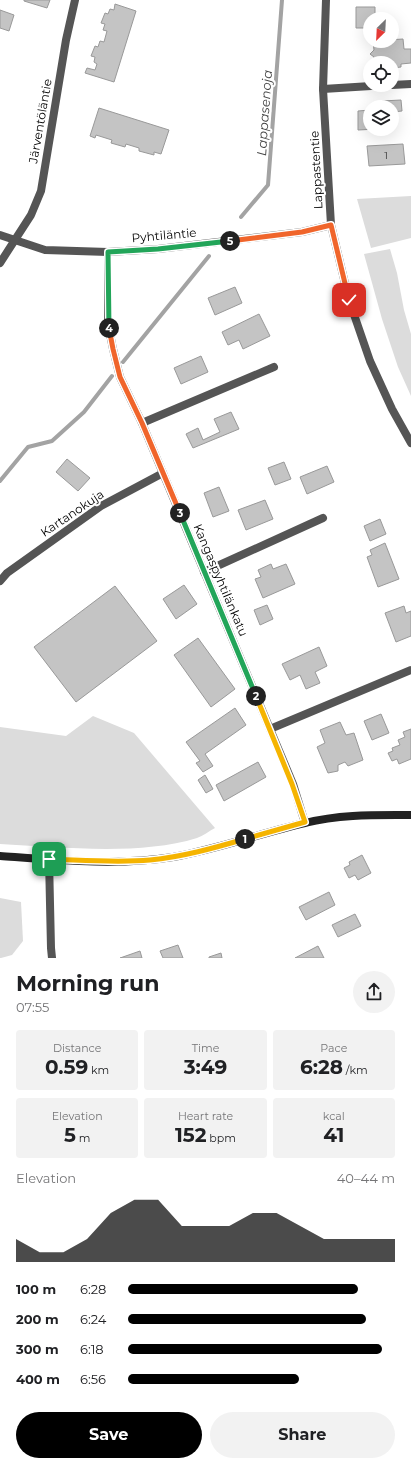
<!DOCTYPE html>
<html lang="en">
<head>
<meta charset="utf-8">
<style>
	:root { --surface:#fff; --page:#f2f2f2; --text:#202124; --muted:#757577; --accent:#000 }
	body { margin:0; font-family:Montserrat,sans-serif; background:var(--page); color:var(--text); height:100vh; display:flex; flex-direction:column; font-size:15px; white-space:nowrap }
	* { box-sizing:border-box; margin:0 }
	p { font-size:13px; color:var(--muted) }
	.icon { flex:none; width:22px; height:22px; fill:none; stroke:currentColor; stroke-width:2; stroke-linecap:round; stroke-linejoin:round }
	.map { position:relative; height:958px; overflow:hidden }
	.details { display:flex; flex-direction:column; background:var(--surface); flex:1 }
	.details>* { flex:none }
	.needle { width:26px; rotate:204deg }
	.controls { position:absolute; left:363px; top:12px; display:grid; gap:8px }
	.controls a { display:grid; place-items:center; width:36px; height:36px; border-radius:50%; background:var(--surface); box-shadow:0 4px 16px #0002; font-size:20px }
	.pin { position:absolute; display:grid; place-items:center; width:34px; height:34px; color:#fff; margin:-17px; border-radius:8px; box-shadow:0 2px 6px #0006 }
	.km { position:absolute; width:20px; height:20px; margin:-10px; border-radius:50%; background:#222; color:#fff; font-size:11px; line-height:20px; text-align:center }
	.round { display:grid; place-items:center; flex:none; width:42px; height:42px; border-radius:21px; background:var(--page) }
	.headline { display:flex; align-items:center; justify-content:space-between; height:68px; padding:0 16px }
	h1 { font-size:22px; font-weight:700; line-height:30px }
	.metrics { display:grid; grid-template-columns:repeat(3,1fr); gap:6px; height:68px; padding:4px 16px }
	.metrics div { display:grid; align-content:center; border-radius:4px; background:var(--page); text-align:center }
	.metrics b { font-size:20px; font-weight:700 }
	.metrics small { font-size:11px; font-weight:400 }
	.metrics p { font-size:11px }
	.chart { height:112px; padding:8px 16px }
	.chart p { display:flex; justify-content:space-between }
	.chart svg { width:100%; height:72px; margin-top:4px; fill:var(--accent); opacity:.7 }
	.button { display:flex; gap:8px; margin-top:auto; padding:8px 16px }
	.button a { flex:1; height:46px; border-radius:24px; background:var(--accent); color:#fff; font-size:16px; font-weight:700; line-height:46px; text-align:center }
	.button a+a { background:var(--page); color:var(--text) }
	ul { padding:0 16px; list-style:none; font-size:13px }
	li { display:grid; grid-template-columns:64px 48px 1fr; align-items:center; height:30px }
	li i { height:10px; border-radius:5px; background:var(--accent) }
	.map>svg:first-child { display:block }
	.green { fill:#dcdcdc }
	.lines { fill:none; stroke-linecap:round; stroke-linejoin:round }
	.stream { stroke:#a3a3a3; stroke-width:4 }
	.building { fill:#c4c4c4; stroke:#999 }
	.street { stroke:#555; stroke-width:8 }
	.secondary { stroke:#222; stroke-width:8 }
	.split-1-casing { stroke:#fff; stroke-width:8 }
	.split-2-casing { stroke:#fff; stroke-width:8 }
	.split-3-casing { stroke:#fff; stroke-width:8 }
	.split-4-casing { stroke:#fff; stroke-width:8 }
	.split-5-casing { stroke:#fff; stroke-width:8 }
	.split-6-casing { stroke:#fff; stroke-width:8 }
	.split-1 { stroke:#f5b400; stroke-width:5 }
	.split-2 { stroke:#f5b400; stroke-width:5 }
	.split-3 { stroke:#22a559; stroke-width:5 }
	.split-4 { stroke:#f0652b; stroke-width:5 }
	.split-5 { stroke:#22a559; stroke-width:5 }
	.split-6 { stroke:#f0652b; stroke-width:5 }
	.labels { text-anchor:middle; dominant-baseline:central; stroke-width:4; stroke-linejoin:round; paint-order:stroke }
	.number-label { font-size:10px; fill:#313131 }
	.street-label { font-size:12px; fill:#000; stroke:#fff }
	.water-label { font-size:13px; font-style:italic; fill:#444; stroke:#fff }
</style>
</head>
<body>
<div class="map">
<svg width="411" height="958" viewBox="0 0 411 958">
	<rect width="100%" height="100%" fill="#fff"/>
	<g class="green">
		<polygon points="411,196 411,238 371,248 357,199"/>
		<polygon points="390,249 397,273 404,310 411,334 411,396 398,367 382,319 364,254"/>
		<path d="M93,716L134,733L215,828C209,831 203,836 197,838C139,856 60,847 0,844V727L66,736Z"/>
		<polygon points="0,898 21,902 23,941 12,955 1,958 0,958"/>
	</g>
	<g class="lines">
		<g class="stream">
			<polyline points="241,217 268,185 282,0"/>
			<polyline points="123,362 209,256"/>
			<polyline points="0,481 28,447 52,441 84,412 112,376"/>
		</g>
	</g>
	<g class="building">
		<polygon points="24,0 50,0 47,8 24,1"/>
		<polygon points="115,4 136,11 114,82 85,73 87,68 95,70 97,64 94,62 95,57 91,56 95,46 98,47 100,41 104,42 107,31 103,30 105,24 101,23 105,13 108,14 110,9 114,10"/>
		<polygon points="356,7 375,7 375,19 370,19 370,28 356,28"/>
		<polygon points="0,10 14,15 9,31 0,28"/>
		<polygon points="403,39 404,49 411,49 411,63 401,64 401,67 392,68 392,63 375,63 374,57 370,54 374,50 373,41"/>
		<polygon points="401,100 402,111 392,112 392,107 382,107 382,101"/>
		<polygon points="99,108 169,130 161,154 154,152 154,155 139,151 139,148 126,144 125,147 111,143 112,140 96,135 95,138 90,136"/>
		<polygon points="370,110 370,129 377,129 358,130 358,111"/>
		<polygon points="403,144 405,164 369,166 367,146"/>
		<polygon points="235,287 242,303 215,315 208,298"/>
		<polygon points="259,314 270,336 243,349 239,340 228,345 222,332"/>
		<polygon points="201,356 208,372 181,384 174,368"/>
		<polygon points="231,412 239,429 193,448 186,434 198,428 203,440 220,432 214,419"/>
		<polygon points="67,459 90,478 78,491 56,472"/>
		<polygon points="284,462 291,479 275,485 268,468"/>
		<polygon points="327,466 334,482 307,494 300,477"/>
		<polygon points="219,487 229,511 213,517 204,493"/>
		<polygon points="265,500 273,519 246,530 238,510"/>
		<polygon points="380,519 386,534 370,541 364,526"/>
		<polygon points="385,543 399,579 378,587 367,557 372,555 370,550"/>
		<polygon points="271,564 273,569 286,564 295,584 263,598 255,579 261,577 258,570"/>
		<polygon points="184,585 197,604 176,619 163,599"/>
		<polygon points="115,586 157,641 76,702 34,647"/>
		<polygon points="267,605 273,619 260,625 254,610"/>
		<polygon points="404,606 406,613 411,611 411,636 396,642 385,613"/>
		<polygon points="198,638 235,689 211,707 174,655"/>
		<polygon points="319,647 327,666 315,672 320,683 306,689 300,675 290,680 282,664"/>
		<polygon points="235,708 246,725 205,754 213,766 203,772 196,763 200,761 186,742"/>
		<polygon points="381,714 389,733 372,740 364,721"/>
		<polygon points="340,722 346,735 354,733 363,760 348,766 345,762 338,765 338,771 328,773 317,747 325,743 320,730"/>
		<polygon points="411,729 411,759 399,764 397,759 392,761 388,753 393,751 392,748 400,745 398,740 405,737 403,732"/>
		<polygon points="258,762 266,777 224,801 216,785"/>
		<polygon points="205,775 213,789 206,793 198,780"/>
		<polygon points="362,855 371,873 358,880 355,875 349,878 344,868 350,865 349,862"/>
		<polygon points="329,892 335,905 306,920 299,907"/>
		<polygon points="355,914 361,926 338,937 332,925"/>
		<polygon points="178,945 183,958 163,958 160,951"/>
		<polygon points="318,946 324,958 295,958"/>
		<polygon points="140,951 142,958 120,958"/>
		<polygon points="221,953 222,958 209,958 209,957"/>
	</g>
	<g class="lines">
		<g class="street">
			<polyline points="326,0 323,89 331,225 349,300 370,361 392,409 411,443"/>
			<polyline points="392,85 411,84"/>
			<polyline points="323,89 387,85"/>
			<polyline points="0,235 45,250 108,252 158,249 302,232 331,225"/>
			<polyline points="108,252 108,324 113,349 120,377 142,423 270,729 293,784 305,823"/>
			<polyline points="0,263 31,215 41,191 66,40 75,0"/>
			<polyline points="142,423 274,367"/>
			<polyline points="204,572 323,518"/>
			<polyline points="0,581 7,573 101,506 163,473"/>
			<polyline points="270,729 411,670"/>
			<polyline points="49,859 51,948 52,958"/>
		</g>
		<path class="secondary" d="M0,856C55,860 118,866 173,857C218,849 261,833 305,823C340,814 375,815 411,815"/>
	</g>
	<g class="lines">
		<defs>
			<path id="split-1" d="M49,859C82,860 116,863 150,860C182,857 214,848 245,839"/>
			<polyline id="split-2" points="245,839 305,822 292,784 256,696"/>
			<polyline id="split-3" points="180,513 256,696"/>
			<polyline id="split-4" points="109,328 113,349 120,377 142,423 180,513"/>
			<polyline id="split-5" points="109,328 108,252 158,249 230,241"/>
			<polyline id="split-6" points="230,241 302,232 331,225 349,300"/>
		</defs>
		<use href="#split-1" class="split-1-casing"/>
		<use href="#split-2" class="split-2-casing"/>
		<use href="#split-3" class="split-3-casing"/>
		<use href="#split-4" class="split-4-casing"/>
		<use href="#split-5" class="split-5-casing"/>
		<use href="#split-6" class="split-6-casing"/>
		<use href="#split-1" class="split-1"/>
		<use href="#split-2" class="split-2"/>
		<use href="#split-3" class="split-3"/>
		<use href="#split-4" class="split-4"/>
		<use href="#split-5" class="split-5"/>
		<use href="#split-6" class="split-6"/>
	</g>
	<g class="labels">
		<g class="number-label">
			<text x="386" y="155">1</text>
		</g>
		<g class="street-label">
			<text transform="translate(40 121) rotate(-80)">Järventöläntie</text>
			<text transform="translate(316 170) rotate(-93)">Lappastentie</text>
			<text transform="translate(164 235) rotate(-5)">Pyhtiläntie</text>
			<text transform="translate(72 513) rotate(-34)">Kartanokuja</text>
			<text transform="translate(221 580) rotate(67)">Kangaspyhtilänkatu</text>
		</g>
		<g class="water-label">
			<text transform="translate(264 113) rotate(-86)">Lappasenoja</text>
		</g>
	</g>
</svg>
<div class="controls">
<a><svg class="needle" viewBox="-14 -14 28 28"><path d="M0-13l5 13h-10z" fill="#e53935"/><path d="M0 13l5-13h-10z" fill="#757577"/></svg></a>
<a><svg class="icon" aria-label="locate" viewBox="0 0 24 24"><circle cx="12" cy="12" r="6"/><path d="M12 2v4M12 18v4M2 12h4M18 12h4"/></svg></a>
<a><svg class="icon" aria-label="layers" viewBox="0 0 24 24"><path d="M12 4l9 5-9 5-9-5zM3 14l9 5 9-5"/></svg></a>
</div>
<div class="pin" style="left:49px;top:859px;background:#1e9e55"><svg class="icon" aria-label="arrive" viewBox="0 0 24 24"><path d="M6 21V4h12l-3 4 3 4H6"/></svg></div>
<div class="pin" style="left:349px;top:300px;background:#d93025"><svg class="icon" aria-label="check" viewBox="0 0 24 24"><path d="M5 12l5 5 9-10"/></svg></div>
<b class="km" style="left:245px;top:839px">1</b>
<b class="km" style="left:256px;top:696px">2</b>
<b class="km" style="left:180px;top:513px">3</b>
<b class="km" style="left:109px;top:328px">4</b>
<b class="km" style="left:230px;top:241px">5</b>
</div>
<section class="details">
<div class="headline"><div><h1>Morning run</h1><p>07:55</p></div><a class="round"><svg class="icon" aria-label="share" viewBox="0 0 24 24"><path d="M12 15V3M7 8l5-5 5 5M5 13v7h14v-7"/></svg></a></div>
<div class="metrics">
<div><p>Distance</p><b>0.59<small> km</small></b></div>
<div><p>Time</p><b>3:49</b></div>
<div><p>Pace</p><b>6:28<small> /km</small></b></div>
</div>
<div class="metrics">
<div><p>Elevation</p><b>5<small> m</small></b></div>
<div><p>Heart rate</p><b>152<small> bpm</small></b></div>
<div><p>kcal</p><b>41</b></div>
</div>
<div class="chart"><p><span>Elevation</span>40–44 m</p>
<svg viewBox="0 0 160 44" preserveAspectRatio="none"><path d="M0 44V30L10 38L20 38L30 30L40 14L50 6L60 6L70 22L80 22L90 22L100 14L110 14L120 22L130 30L140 30L150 30L160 30V44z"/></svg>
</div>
<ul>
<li><b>100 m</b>6:28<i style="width:86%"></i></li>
<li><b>200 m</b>6:24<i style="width:89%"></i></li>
<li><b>300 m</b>6:18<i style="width:95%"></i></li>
<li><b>400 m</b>6:56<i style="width:64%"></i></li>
</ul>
<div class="button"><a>Save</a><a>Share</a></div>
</section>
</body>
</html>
